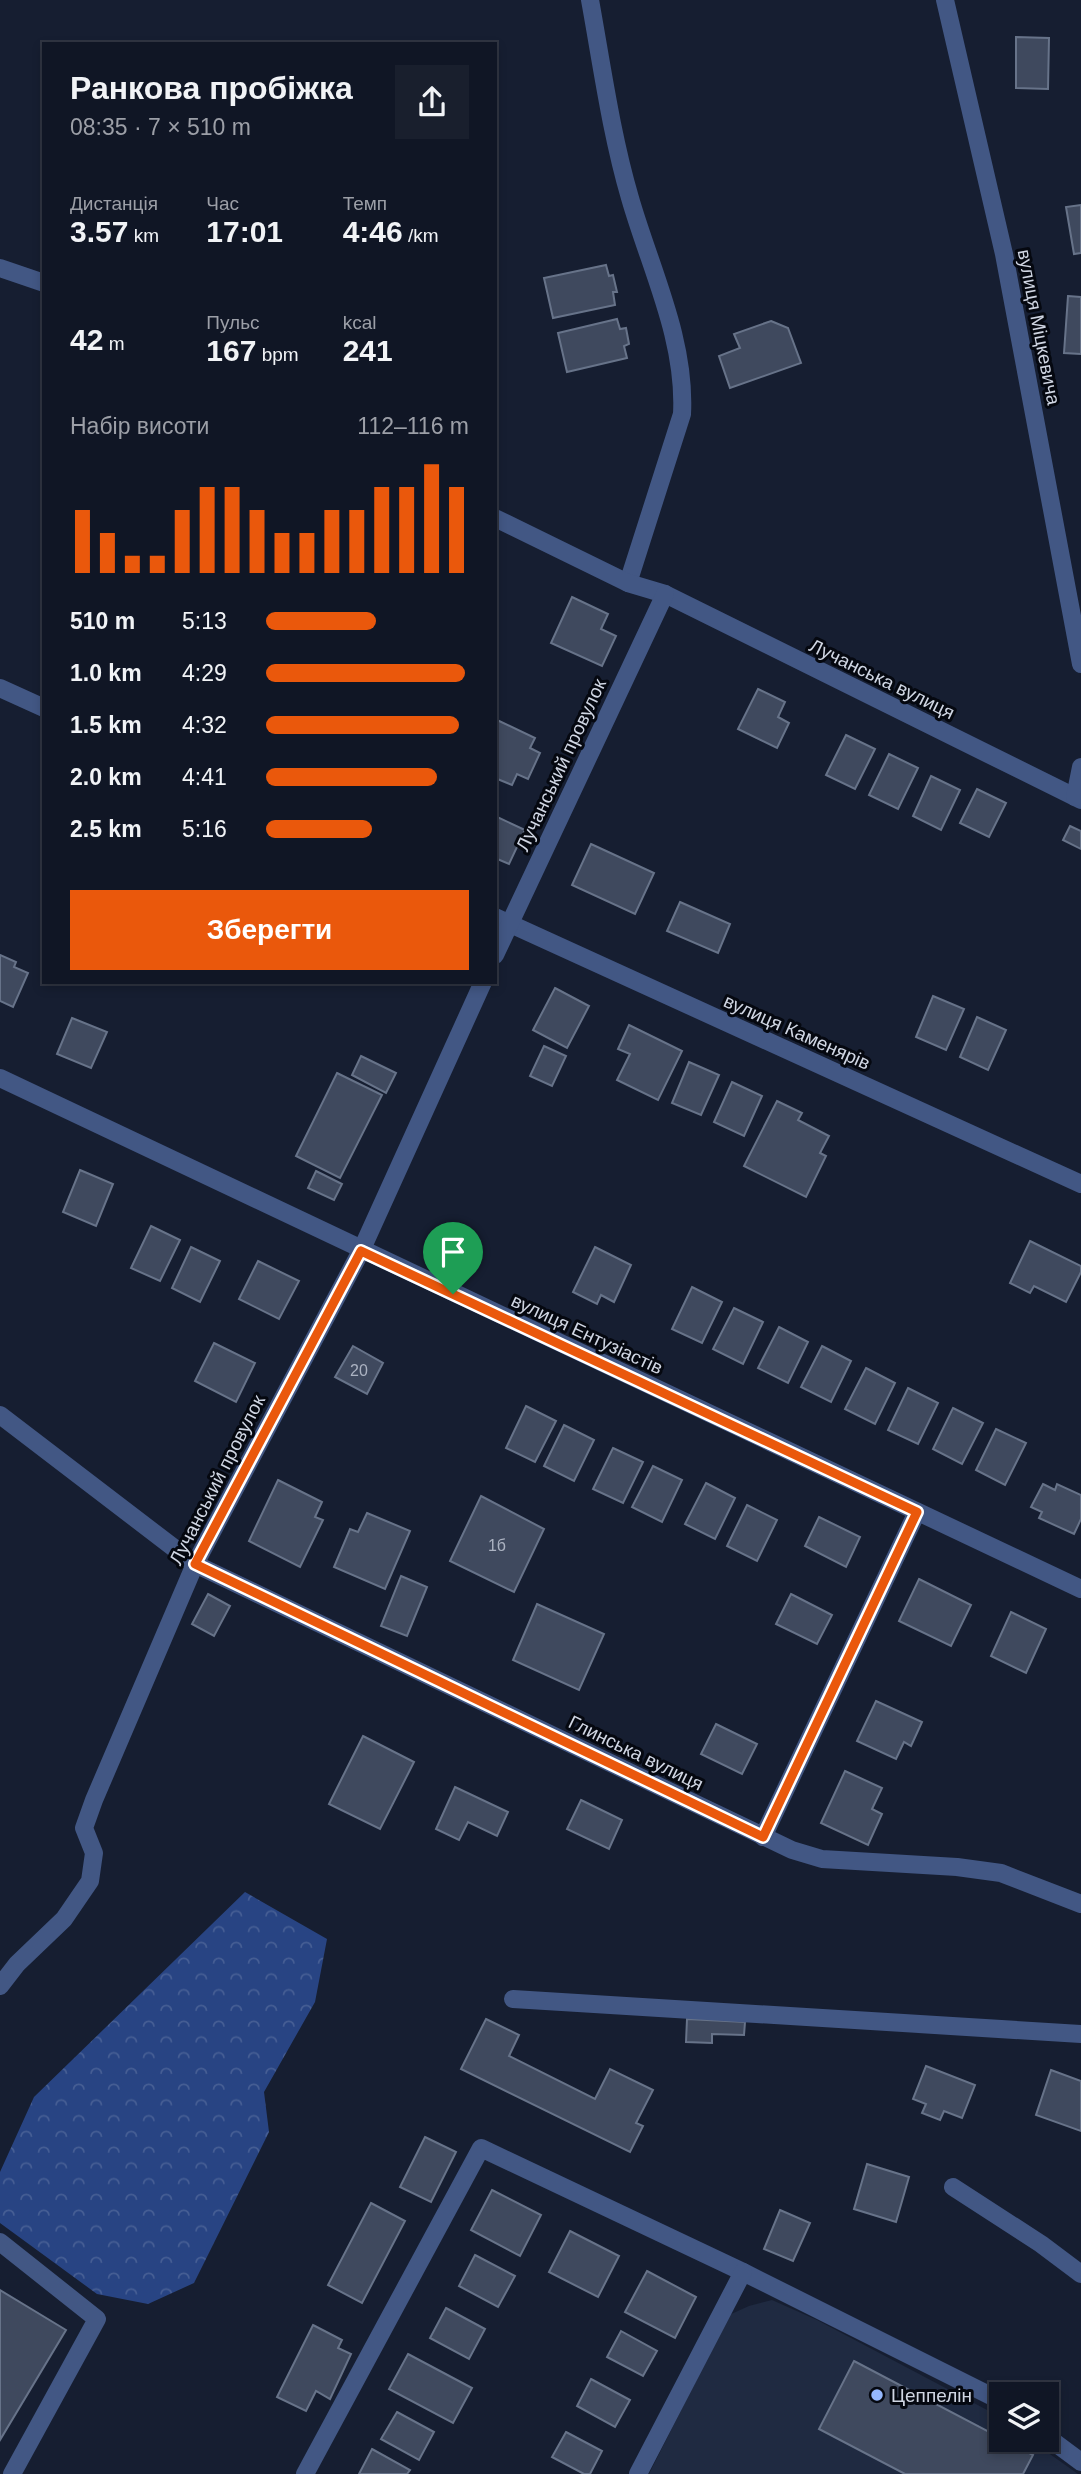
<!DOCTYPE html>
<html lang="uk">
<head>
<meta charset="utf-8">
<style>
	:root { --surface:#101625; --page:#191f2d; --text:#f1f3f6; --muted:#9c9fa7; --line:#303542; --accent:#ea580c }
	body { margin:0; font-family:Arial,sans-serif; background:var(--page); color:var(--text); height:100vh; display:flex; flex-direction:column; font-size:26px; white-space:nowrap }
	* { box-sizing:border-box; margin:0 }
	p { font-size:23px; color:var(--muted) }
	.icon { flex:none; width:38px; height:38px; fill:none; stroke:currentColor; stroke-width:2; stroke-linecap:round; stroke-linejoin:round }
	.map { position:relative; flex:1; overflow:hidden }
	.drawer { position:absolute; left:42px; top:42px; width:455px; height:942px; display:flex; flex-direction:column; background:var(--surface); border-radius:0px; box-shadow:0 4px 10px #0003,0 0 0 2px var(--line) }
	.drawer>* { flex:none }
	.tools { position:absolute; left:989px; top:2382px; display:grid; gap:14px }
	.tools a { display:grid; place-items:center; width:70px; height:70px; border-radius:0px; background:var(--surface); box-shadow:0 4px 10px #0003,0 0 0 2px var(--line); font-size:35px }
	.pin { position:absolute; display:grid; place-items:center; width:60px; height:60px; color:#fff; margin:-72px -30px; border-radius:50% 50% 50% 0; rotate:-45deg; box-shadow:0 0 7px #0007 }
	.pin .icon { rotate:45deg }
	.round { display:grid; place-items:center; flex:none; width:74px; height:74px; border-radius:0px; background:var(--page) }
	.headline { display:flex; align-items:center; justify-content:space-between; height:119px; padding:0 28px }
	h1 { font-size:32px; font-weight:800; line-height:52px }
	.metrics { display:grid; grid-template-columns:repeat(3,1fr); gap:10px; height:119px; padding:7px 28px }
	.metrics div { display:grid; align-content:center }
	.metrics b { font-size:30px; font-weight:800 }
	.metrics small { font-size:19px; font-weight:400 }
	.metrics p { font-size:19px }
	.chart { height:196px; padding:14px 28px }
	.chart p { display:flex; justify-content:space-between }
	.chart svg { width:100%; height:126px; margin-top:7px; stroke:var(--accent); stroke-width:6 }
	.primary-button { display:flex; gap:14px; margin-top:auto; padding:14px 28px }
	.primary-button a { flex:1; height:80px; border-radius:0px; background:var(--accent); color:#fff; font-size:28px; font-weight:800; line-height:80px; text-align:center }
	ul { padding:0 28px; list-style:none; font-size:23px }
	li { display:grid; grid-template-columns:112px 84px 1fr; align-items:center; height:52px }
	li i { height:18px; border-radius:9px; background:var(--accent) }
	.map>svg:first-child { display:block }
	.built { fill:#1f2a41 }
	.forest { fill:url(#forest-crowns) }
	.building { fill:#3f495e; stroke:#677389; stroke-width:2 }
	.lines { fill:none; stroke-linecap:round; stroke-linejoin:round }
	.minor { stroke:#425784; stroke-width:18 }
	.route-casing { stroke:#fff; stroke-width:14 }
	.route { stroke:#ea580c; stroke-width:9 }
	.poi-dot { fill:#95b7fd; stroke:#050810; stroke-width:2.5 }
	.labels { text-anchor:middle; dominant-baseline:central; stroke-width:6; stroke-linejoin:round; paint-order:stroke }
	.number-label { font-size:16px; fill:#acb3c2 }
	.street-label { font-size:19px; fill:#d0d6e3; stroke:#050810 }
	.poi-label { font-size:19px; fill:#d0d6e3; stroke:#050810; text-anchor:start }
</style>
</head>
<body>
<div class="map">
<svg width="1081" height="2474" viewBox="0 0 1081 2474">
	<defs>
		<pattern id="forest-crowns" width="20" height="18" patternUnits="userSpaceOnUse" patternTransform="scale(1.75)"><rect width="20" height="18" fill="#284483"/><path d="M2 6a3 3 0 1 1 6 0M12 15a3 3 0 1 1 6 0" fill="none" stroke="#465e94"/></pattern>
	</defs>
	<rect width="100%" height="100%" fill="#161e31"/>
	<polygon class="built" points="772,2300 817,2320 989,2411 1001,2419 1001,2440 1030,2440 1078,2474 649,2474 729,2315 749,2306"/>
	<polygon class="forest" points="245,1892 327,1939 315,2002 264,2092 269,2132 194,2283 148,2304 97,2294 0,2223 0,2172 34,2097"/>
	<g class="building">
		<polygon points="1016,37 1049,38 1048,89 1016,88"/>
		<polygon points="1081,205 1081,253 1074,254 1066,207"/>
		<polygon points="606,265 609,276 613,275 617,292 613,292 615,305 553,318 544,278"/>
		<polygon points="1068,296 1081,297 1081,354 1064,353"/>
		<polygon points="617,319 620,329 626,328 629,344 624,346 627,358 567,372 558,333"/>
		<polygon points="771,321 788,328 801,363 730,388 719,356 740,348 734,334"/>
		<polygon points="572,597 608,614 601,629 616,636 602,666 551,643"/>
		<polygon points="758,689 785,702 778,717 789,723 777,748 738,729"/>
		<polygon points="497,720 535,738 530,748 540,753 528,779 517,774 512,785 495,778"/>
		<polygon points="846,735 875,749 855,789 826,775"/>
		<polygon points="889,754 918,768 898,809 869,795"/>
		<polygon points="931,776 960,790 941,830 913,816"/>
		<polygon points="977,789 1006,803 989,837 960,823"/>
		<polygon points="495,816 525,830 509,864 495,858"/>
		<polygon points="1070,826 1081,831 1081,849 1063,840"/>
		<polygon points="591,844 654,873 635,914 572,885"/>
		<polygon points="680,902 730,924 718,953 667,931"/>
		<polygon points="0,955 16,962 14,967 28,973 13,1007 0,1001"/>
		<polygon points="555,988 589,1006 567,1048 533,1030"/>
		<polygon points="933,996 964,1009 946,1050 916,1037"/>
		<polygon points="977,1017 1006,1030 988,1070 960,1057"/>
		<polygon points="72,1018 107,1032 91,1068 57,1054"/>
		<polygon points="629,1025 682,1051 658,1100 617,1080 630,1054 618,1049"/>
		<polygon points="544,1046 566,1056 552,1086 530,1076"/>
		<polygon points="361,1056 396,1073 386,1093 352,1075"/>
		<polygon points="689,1062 719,1075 701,1115 672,1103"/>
		<polygon points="337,1073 382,1095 340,1178 296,1156"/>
		<polygon points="732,1082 762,1096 744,1136 714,1122"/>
		<polygon points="777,1101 802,1113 798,1120 829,1136 820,1153 826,1156 806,1197 744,1166"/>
		<polygon points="80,1170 113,1184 96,1226 63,1212"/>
		<polygon points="316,1171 342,1184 334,1200 308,1188"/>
		<polygon points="151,1226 180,1240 160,1281 131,1268"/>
		<polygon points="1030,1241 1081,1266 1081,1272 1066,1302 1034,1286 1030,1293 1010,1283"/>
		<polygon points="191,1247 220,1261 200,1302 172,1288"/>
		<polygon points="595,1247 631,1265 614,1302 601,1295 597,1304 573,1292"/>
		<polygon points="258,1261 299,1281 279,1319 239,1299"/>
		<polygon points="692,1287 722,1302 702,1343 672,1329"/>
		<polygon points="734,1308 763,1322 743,1364 713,1349"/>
		<polygon points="779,1327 808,1342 788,1383 758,1368"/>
		<polygon points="214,1343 255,1363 236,1402 195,1381"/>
		<polygon points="353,1346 383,1363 367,1394 335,1377"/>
		<polygon points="822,1346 851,1361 831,1402 801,1387"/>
		<polygon points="866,1368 895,1383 875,1424 845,1409"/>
		<polygon points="908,1388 938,1403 918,1444 888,1430"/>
		<polygon points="526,1406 556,1421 535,1462 506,1448"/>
		<polygon points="953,1408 983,1423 962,1464 933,1449"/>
		<polygon points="564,1425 594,1440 574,1481 544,1466"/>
		<polygon points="996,1429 1026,1443 1005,1485 976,1470"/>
		<polygon points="613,1448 643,1462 623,1503 593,1489"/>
		<polygon points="653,1466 682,1480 662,1522 632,1507"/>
		<polygon points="278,1480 322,1502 315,1517 323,1520 300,1567 249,1541"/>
		<polygon points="706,1483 735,1498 715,1539 685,1524"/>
		<polygon points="1043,1484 1055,1490 1057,1484 1081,1495 1081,1519 1074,1534 1039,1518 1042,1512 1031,1507"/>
		<polygon points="481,1496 544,1529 514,1592 450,1561"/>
		<polygon points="747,1505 777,1520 757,1561 727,1546"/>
		<polygon points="367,1513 410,1531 385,1589 334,1567 350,1529 358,1532"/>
		<polygon points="819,1517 860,1537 846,1567 805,1546"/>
		<polygon points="401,1576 427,1587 407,1636 381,1626"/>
		<polygon points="919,1579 971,1605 951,1646 899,1621"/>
		<polygon points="208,1594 230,1606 214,1636 192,1624"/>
		<polygon points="791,1594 832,1615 817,1644 776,1624"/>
		<polygon points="537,1604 604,1634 579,1690 513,1660"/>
		<polygon points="1011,1612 1046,1629 1026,1673 991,1656"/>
		<polygon points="876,1701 922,1722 911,1746 904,1742 896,1759 857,1741"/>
		<polygon points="716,1724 757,1744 742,1774 701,1754"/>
		<polygon points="363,1736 414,1762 380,1829 329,1804"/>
		<polygon points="845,1771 882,1788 872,1809 882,1814 868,1845 821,1823"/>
		<polygon points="455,1787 508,1812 497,1836 468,1822 459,1840 436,1829"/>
		<polygon points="581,1800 622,1820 609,1849 567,1829"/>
		<polygon points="486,2019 519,2035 509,2056 595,2099 610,2069 653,2090 636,2123 643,2126 630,2152 461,2069"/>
		<polygon points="687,2019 745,2022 744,2035 712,2034 712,2043 686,2042"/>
		<polygon points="926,2066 975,2085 962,2118 944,2111 940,2120 922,2113 926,2104 913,2099"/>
		<polygon points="1051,2070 1081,2081 1081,2131 1036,2115"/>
		<polygon points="425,2137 456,2152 431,2202 400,2187"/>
		<polygon points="867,2164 909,2177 896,2222 854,2209"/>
		<polygon points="492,2190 541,2215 520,2256 471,2230"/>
		<polygon points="371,2203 405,2221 362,2303 328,2285"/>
		<polygon points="780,2210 810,2223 793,2261 764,2249"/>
		<polygon points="570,2231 619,2256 598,2297 549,2272"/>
		<polygon points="475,2255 515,2276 498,2307 459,2286"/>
		<polygon points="647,2271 696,2297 675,2338 625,2312"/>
		<polygon points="0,2290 66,2330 0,2440"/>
		<polygon points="446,2308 485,2329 469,2359 430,2338"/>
		<polygon points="313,2325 342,2340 338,2348 351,2354 330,2399 316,2391 306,2411 277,2397"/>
		<polygon points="621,2331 657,2351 643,2376 607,2357"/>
		<polygon points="408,2354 472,2388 453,2423 389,2389"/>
		<polygon points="854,2361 1033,2455 1023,2474 905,2474 819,2429"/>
		<polygon points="591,2379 630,2400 615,2427 577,2406"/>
		<polygon points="397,2412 434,2432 419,2460 381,2439"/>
		<polygon points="566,2432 602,2451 590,2474 584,2474 552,2457"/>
		<polygon points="372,2449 410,2470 407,2474 359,2474"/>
	</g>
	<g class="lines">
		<g class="minor">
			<path d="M590,0C602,66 611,133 630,198C650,268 686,339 682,414L628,583"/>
			<polyline points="945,0 1004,254 1081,664"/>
			<polyline points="0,268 44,283"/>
			<polyline points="495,518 628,583 665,594 1081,800"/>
			<polyline points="0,688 44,708"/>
			<polyline points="1075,797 1081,767"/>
			<polyline points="495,917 1081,1184"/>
			<polyline points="495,955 665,594"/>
			<polyline points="0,1078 1081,1589"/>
			<polyline points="0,1415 195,1564 792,1850 822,1859 957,1867 1001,1873 1081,1904"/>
			<polyline points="763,1837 917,1512"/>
			<polyline points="0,1986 17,1964 64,1919 90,1881 94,1853 84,1828 94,1800 195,1564 361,1251 483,982"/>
			<polyline points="513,1999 1081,2034"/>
			<polyline points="953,2187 1041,2244 1081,2274"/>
			<polyline points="0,2242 97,2319 12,2474"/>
			<polyline points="1046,2436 1081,2462"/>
			<polyline points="305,2474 481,2148 743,2272 1001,2401"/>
			<polyline points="638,2474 743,2272"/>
		</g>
	</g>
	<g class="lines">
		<defs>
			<polygon id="route" points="361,1251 917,1512 763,1837 195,1564"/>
		</defs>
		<use href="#route" class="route-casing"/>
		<use href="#route" class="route"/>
	</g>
	<circle class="poi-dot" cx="877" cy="2395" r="7"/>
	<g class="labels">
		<g class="number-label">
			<text x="359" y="1370">20</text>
			<text x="497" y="1545">1б</text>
		</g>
		<g class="street-label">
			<text transform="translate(1039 327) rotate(79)">вулиця Міцкевича</text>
			<text transform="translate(882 679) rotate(26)">Лучанська вулиця</text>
			<text transform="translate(561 765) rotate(-65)">Лучанський провулок</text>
			<text transform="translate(797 1032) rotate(24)">вулиця Каменярів</text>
			<text transform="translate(587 1334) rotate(25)">вулиця Ентузіастів</text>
			<text transform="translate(217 1480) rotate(-63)">Лучанський провулок</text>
			<text transform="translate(636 1753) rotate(26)">Глинська вулиця</text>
		</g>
		<g class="poi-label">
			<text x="891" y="2395">Цеппелін</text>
		</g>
	</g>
</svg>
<div class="tools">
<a><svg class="icon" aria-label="layers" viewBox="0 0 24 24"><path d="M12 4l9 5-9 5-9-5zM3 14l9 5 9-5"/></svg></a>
</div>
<div class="pin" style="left:453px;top:1294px;background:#1e9e55"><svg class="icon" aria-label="arrive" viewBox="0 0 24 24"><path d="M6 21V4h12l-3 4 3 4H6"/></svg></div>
<section class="drawer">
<div class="headline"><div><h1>Ранкова пробіжка</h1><p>08:35 · 7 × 510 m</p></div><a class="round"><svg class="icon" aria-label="share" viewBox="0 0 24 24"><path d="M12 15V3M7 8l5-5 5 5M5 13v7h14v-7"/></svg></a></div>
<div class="metrics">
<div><p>Дистанція</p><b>3.57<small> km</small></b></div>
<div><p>Час</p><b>17:01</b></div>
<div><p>Темп</p><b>4:46<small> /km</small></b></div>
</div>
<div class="metrics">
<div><b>42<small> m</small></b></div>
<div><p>Пульс</p><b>167<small> bpm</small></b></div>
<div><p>kcal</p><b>241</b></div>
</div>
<div class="chart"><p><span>Набір висоти</span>112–116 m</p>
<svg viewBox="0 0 160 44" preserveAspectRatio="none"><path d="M5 44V22M15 44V30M25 44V38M35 44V38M45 44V22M55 44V14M65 44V14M75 44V22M85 44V30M95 44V30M105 44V22M115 44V22M125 44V14M135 44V14M145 44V6M155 44V14"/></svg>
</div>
<ul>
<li><b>510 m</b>5:13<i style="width:54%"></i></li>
<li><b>1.0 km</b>4:29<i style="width:98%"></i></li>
<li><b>1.5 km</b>4:32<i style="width:95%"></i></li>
<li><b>2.0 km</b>4:41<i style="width:84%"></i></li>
<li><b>2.5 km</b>5:16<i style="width:52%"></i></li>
</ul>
<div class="primary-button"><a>Зберегти</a></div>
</section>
</div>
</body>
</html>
